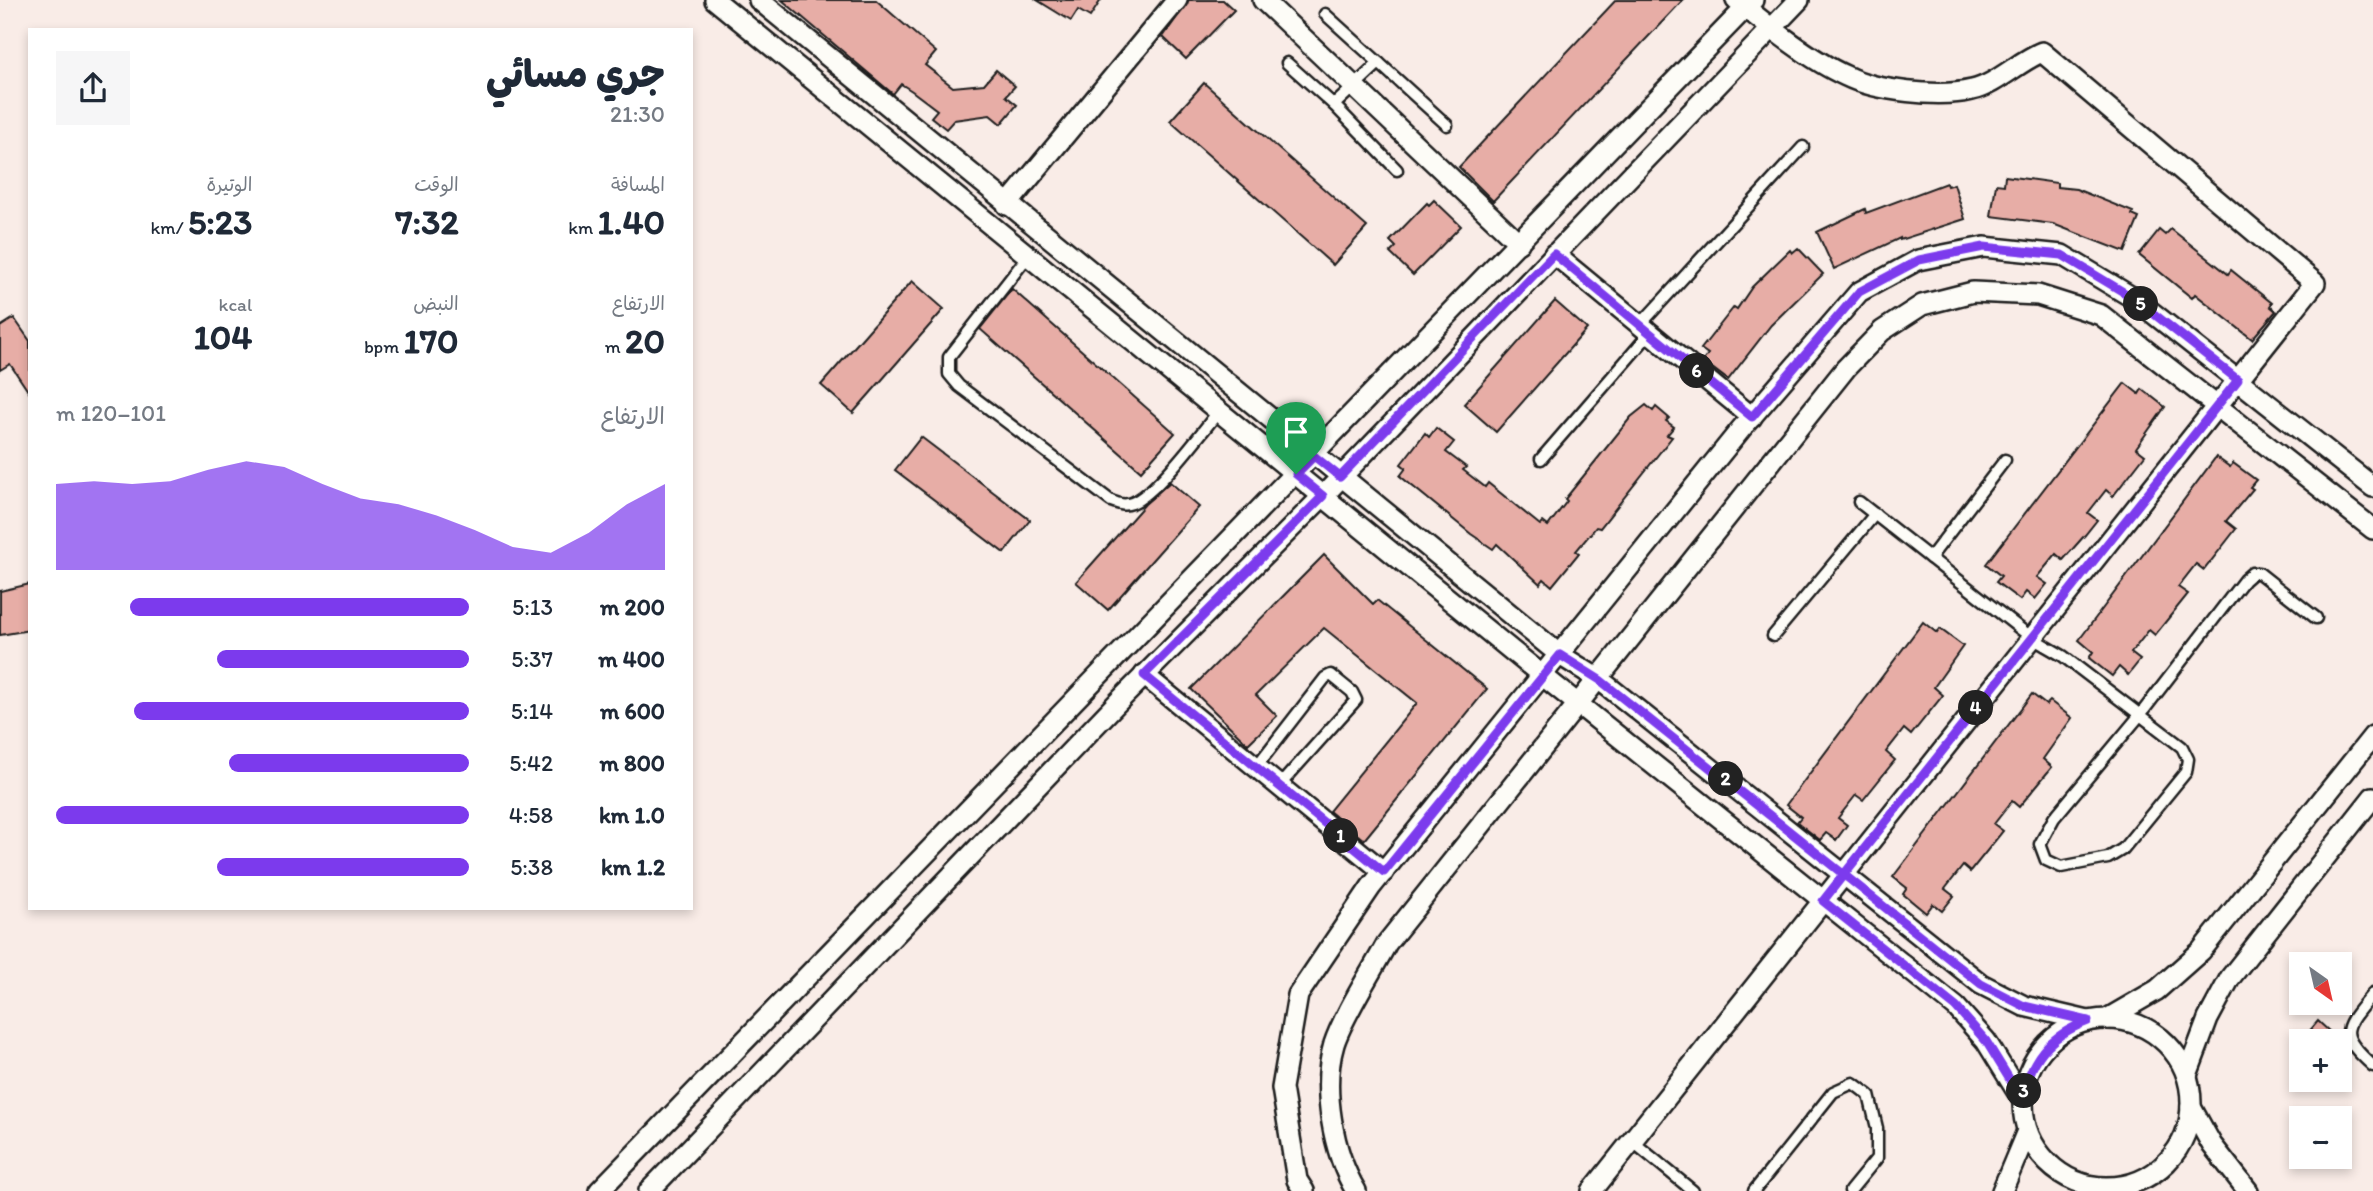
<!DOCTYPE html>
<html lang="ar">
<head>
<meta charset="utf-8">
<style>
	:root { --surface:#fff; --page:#f6f6f7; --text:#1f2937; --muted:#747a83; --accent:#7c3aed }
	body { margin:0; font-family:Itim,"Playpen Sans Arabic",sans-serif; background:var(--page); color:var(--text); direction:rtl; height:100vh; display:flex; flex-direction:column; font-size:26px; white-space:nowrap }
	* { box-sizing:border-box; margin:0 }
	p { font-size:23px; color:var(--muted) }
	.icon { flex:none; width:38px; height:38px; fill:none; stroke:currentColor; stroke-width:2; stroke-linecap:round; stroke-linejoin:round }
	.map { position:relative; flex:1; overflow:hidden; direction:ltr }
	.panel { position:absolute; left:28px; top:28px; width:665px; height:882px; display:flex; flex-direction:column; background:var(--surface); border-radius:0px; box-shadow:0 4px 10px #0003; direction:rtl }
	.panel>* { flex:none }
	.needle { width:46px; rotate:146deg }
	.controls { position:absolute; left:2289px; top:952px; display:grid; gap:14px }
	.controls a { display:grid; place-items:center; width:63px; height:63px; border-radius:0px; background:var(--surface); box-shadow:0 4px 10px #0003; font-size:35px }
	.pin { position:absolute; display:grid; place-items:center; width:60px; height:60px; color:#fff; margin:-72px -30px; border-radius:50% 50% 50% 0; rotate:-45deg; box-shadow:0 0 7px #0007 }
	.pin .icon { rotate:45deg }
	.km { position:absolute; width:35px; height:35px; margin:-18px; border-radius:50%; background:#222; color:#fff; font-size:19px; line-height:35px; text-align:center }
	.round { display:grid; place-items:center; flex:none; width:74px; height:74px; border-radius:0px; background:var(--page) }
	.summary { display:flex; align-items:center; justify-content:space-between; height:119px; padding:0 28px }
	h1 { font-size:38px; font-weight:800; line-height:52px }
	.figures { display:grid; grid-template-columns:repeat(3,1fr); gap:10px; height:119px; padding:7px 28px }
	.figures div { display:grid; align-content:center }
	.figures b { font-size:35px; font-weight:800 }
	.figures small { font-size:19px; font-weight:400 }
	.figures p { font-size:19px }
	.chart { height:196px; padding:14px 28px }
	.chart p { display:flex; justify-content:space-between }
	.chart svg { width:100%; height:126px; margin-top:7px; fill:var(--accent); opacity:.7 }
	ul { padding:0 28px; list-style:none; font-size:23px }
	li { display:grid; grid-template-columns:112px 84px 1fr; align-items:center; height:52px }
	li i { height:18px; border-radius:9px; background:var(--accent) }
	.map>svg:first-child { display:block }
	.building { fill:#e7ada6; stroke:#1c1c1c; stroke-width:2 }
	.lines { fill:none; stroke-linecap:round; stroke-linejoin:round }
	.lane-casing { stroke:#1c1c1c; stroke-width:15 }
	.street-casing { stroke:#1c1c1c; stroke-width:24 }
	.lane { stroke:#fdfcf7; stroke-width:10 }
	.street { stroke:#fdfcf7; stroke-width:19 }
	.route-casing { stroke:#fff; stroke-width:14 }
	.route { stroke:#7c3aed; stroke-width:9 }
</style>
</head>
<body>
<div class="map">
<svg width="2373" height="1191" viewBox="0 0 2373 1191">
	<rect width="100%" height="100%" fill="#f9ece7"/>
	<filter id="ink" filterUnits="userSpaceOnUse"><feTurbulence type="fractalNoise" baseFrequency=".0143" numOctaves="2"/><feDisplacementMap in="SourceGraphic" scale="14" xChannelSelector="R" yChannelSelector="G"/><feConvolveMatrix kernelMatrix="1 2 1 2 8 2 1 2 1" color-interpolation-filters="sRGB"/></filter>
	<g filter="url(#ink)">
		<g class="building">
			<polygon points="782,0 876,0 936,52 925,65 953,87 984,84 996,70 1015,86 1006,96 1017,105 1001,124 990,115 954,120 946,129 931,117 937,110 912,91 901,84 893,94"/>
			<polygon points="1037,0 1101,0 1090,17 1078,10 1071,21"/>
			<polygon points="1189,0 1223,0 1234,10 1186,59 1163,37"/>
			<polygon points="1616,0 1683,0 1493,201 1459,167"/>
			<polygon points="1204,83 1367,227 1333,265 1170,121"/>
			<polygon points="2005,176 2057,183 2057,187 2076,189 2133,212 2132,215 2139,218 2125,252 2053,224 1991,216 1996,184 2004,185"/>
			<polygon points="1946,183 1947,186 1954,184 1965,219 1900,240 1900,238 1834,269 1817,232 1865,209 1866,213"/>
			<polygon points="1434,200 1461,226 1413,275 1390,253 1396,247 1390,241 1427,203 1429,205"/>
			<polygon points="2171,229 2228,274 2231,270 2272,303 2270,306 2276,311 2252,339 2195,294 2192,298 2139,255 2159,230 2165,235"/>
			<polygon points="1798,248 1823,274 1771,325 1728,380 1703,361 1708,354 1701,349 1734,307 1737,309 1752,287 1790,250 1792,253"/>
			<polygon points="912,281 944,309 853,413 821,385"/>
			<polygon points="1012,289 1175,433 1141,471 980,329"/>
			<polygon points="1555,301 1587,329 1496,432 1464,404"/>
			<polygon points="14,318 30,341 30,394 10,364 0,370 0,327"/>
			<polygon points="2125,383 2139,394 2142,389 2165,407 2136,448 2145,455 2113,496 2106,490 2088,513 2097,520 2085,535 2063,560 2056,554 2037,577 2047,584 2035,599 2026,592 2020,600 1996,582 2001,576 1986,564"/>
			<polygon points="1646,405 1653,411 1656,407 1669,418 1666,421 1674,427 1667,435 1672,437 1600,528 1596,527 1576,551 1579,553 1552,586 1544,579 1540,584 1497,544 1493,549 1471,534 1400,476 1406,468 1401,464 1425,433 1429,437 1436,428 1454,442 1446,452 1466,467 1463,470 1485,487 1488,483 1540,525 1543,522 1548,526 1567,501 1565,499 1631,417"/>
			<polygon points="921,437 1030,520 1004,553 895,470"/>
			<polygon points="2216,457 2230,467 2233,463 2256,480 2250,487 2253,489 2226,521 2236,529 2204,570 2196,564 2178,587 2188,594 2155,635 2149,630 2131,653 2140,660 2128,675 2119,667 2112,676 2089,658 2093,652 2079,640"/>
			<polygon points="1170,482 1199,507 1108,610 1076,582 1145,504"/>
			<polygon points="1324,555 1373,604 1377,600 1487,689 1364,840 1329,811 1417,703 1324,628 1256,695 1277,716 1248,744 1191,689"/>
			<polygon points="30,584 30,630 0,635 0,591"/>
			<polygon points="1923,622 1937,633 1940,629 1963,646 1934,687 1943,695 1911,735 1904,729 1886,752 1895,760 1863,800 1856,795 1838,818 1847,825 1836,840 1826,833 1820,840 1797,822 1801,817 1786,805"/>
			<polygon points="2032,694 2046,705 2050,701 2072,718 2043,759 2052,767 2019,807 2012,801 1994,824 2003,831 1970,872 1963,866 1945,889 1954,896 1942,911 1933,904 1926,913 1903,894 1907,888 1893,877"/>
			<polygon points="2318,1021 2330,1032 2322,1041 2317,1041 2307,1034"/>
		</g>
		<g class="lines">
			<defs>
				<g id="lane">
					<polyline points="1325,14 1379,63"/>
					<polyline points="1287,63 1334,105 1379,63 1447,125"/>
					<polyline points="1334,105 1397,170"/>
					<path d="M1028,256L949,357V374L959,386L1111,501C1119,504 1124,506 1132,503C1156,494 1201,433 1219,411"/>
					<polyline points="1640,325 1803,147"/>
					<polyline points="1541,459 1650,333"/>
					<polyline points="1859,502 2032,638 2063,656 2182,747 2188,759 2186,772 2123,849 2108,858 2061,867 2046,860 2040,844 2054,818 2140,715 2244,580 2252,573 2259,573 2316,618"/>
					<polyline points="1930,558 2005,460"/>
					<polyline points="1773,636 1875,514"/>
					<polyline points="1256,767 1325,678 1331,675 1352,692 1356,700 1279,786"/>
					<path d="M2373,993C2345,1028 2335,1032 2373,1066"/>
					<polyline points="1632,1141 1693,1191"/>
					<polyline points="1754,1191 1833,1092 1853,1083 1869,1095 1877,1128 1877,1158 1850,1191"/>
				</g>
				<g id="street">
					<polyline points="715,0 1543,676 1956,1007 1986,1041 2023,1101"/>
					<polyline points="759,0 1560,655 1600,680 1981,984 2024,1006 2088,1021"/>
					<polyline points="1263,0 1519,243"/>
					<polyline points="1007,205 1177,0"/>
					<polyline points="1554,254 1752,417"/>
					<polyline points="1144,675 1384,872"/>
					<polyline points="2107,1019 2157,990 2201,951 2373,736"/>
					<circle cx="2107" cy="1103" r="84"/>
					<polyline points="2187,1075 2208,1019 2230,978 2373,797"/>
					<polyline points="2191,1107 2212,1145 2248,1191"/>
					<polyline points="599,1191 1753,0"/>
					<polyline points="649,1191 1116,704 1323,496 1799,0"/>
					<polyline points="1304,1191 1297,1180 1282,1088 1298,995 1371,887 1741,429 1859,292 1918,260 1984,247 2062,255 2135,299 2373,487"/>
					<path d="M1356,1191C1333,1153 1321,1088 1334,1044C1343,1016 1372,971 1387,943L1846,368L1882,331L1922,305L1973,292L2038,295L2101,315L2373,529"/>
					<path d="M1592,1191L2315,283L2042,52C2019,61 1996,85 1972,90C1939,98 1876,91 1846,76C1810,60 1767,25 1736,0"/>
					<polyline points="2002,1191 2027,1131"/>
				</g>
			</defs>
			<use href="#lane" class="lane-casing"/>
			<use href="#street" class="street-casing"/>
			<use href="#lane" class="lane"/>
			<use href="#street" class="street"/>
		</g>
	</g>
	<g class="lines" filter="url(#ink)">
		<defs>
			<path id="route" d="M1296,474L1323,496L1144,675L1384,872L1560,655L1600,680L1981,984L2024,1006L2088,1021C2049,1036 2029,1059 2023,1101L1986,1041L1956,1007L1823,901L1845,873L2217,406L2238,380L2135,299L2062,255L1984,247L1919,260L1859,292L1752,417L1554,254L1340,477L1314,456L1296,474"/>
		</defs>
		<use href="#route" class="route-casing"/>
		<use href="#route" class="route"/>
	</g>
</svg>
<div class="controls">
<a><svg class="needle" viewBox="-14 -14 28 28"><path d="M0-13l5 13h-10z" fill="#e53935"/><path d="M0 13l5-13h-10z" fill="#747a83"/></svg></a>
<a>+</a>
<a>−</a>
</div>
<div class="pin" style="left:1296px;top:474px;background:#1e9e55"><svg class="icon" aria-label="arrive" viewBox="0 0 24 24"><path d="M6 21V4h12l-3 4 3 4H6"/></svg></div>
<b class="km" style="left:1341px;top:836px">1</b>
<b class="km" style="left:1726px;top:779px">2</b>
<b class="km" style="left:2024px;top:1091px">3</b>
<b class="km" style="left:1976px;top:708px">4</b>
<b class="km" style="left:2141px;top:304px">5</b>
<b class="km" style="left:1697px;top:371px">6</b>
<section class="panel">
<div class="summary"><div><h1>جري مسائي</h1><p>21:30</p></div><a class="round"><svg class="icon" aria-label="share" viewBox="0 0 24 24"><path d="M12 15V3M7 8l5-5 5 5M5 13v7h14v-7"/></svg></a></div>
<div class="figures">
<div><p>المسافة</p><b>1.40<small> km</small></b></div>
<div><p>الوقت</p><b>7:32</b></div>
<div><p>الوتيرة</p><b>5:23<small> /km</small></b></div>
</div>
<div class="figures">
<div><p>الارتفاع</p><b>20<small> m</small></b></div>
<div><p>النبض</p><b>170<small> bpm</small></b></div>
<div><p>kcal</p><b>104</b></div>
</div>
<div class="chart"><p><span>الارتفاع</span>101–120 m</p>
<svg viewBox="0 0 160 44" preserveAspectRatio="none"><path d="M0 44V14L10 13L20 14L30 13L40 9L50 6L60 8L70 14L80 19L90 21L100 25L110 30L120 36L130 38L140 31L150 21L160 14V44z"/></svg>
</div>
<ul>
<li><b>200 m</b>5:13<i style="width:82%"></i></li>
<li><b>400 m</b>5:37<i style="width:61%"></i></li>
<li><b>600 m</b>5:14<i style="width:81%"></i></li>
<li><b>800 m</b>5:42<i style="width:58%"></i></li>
<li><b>1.0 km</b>4:58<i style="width:100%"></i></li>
<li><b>1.2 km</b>5:38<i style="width:61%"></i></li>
</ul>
</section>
</div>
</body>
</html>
